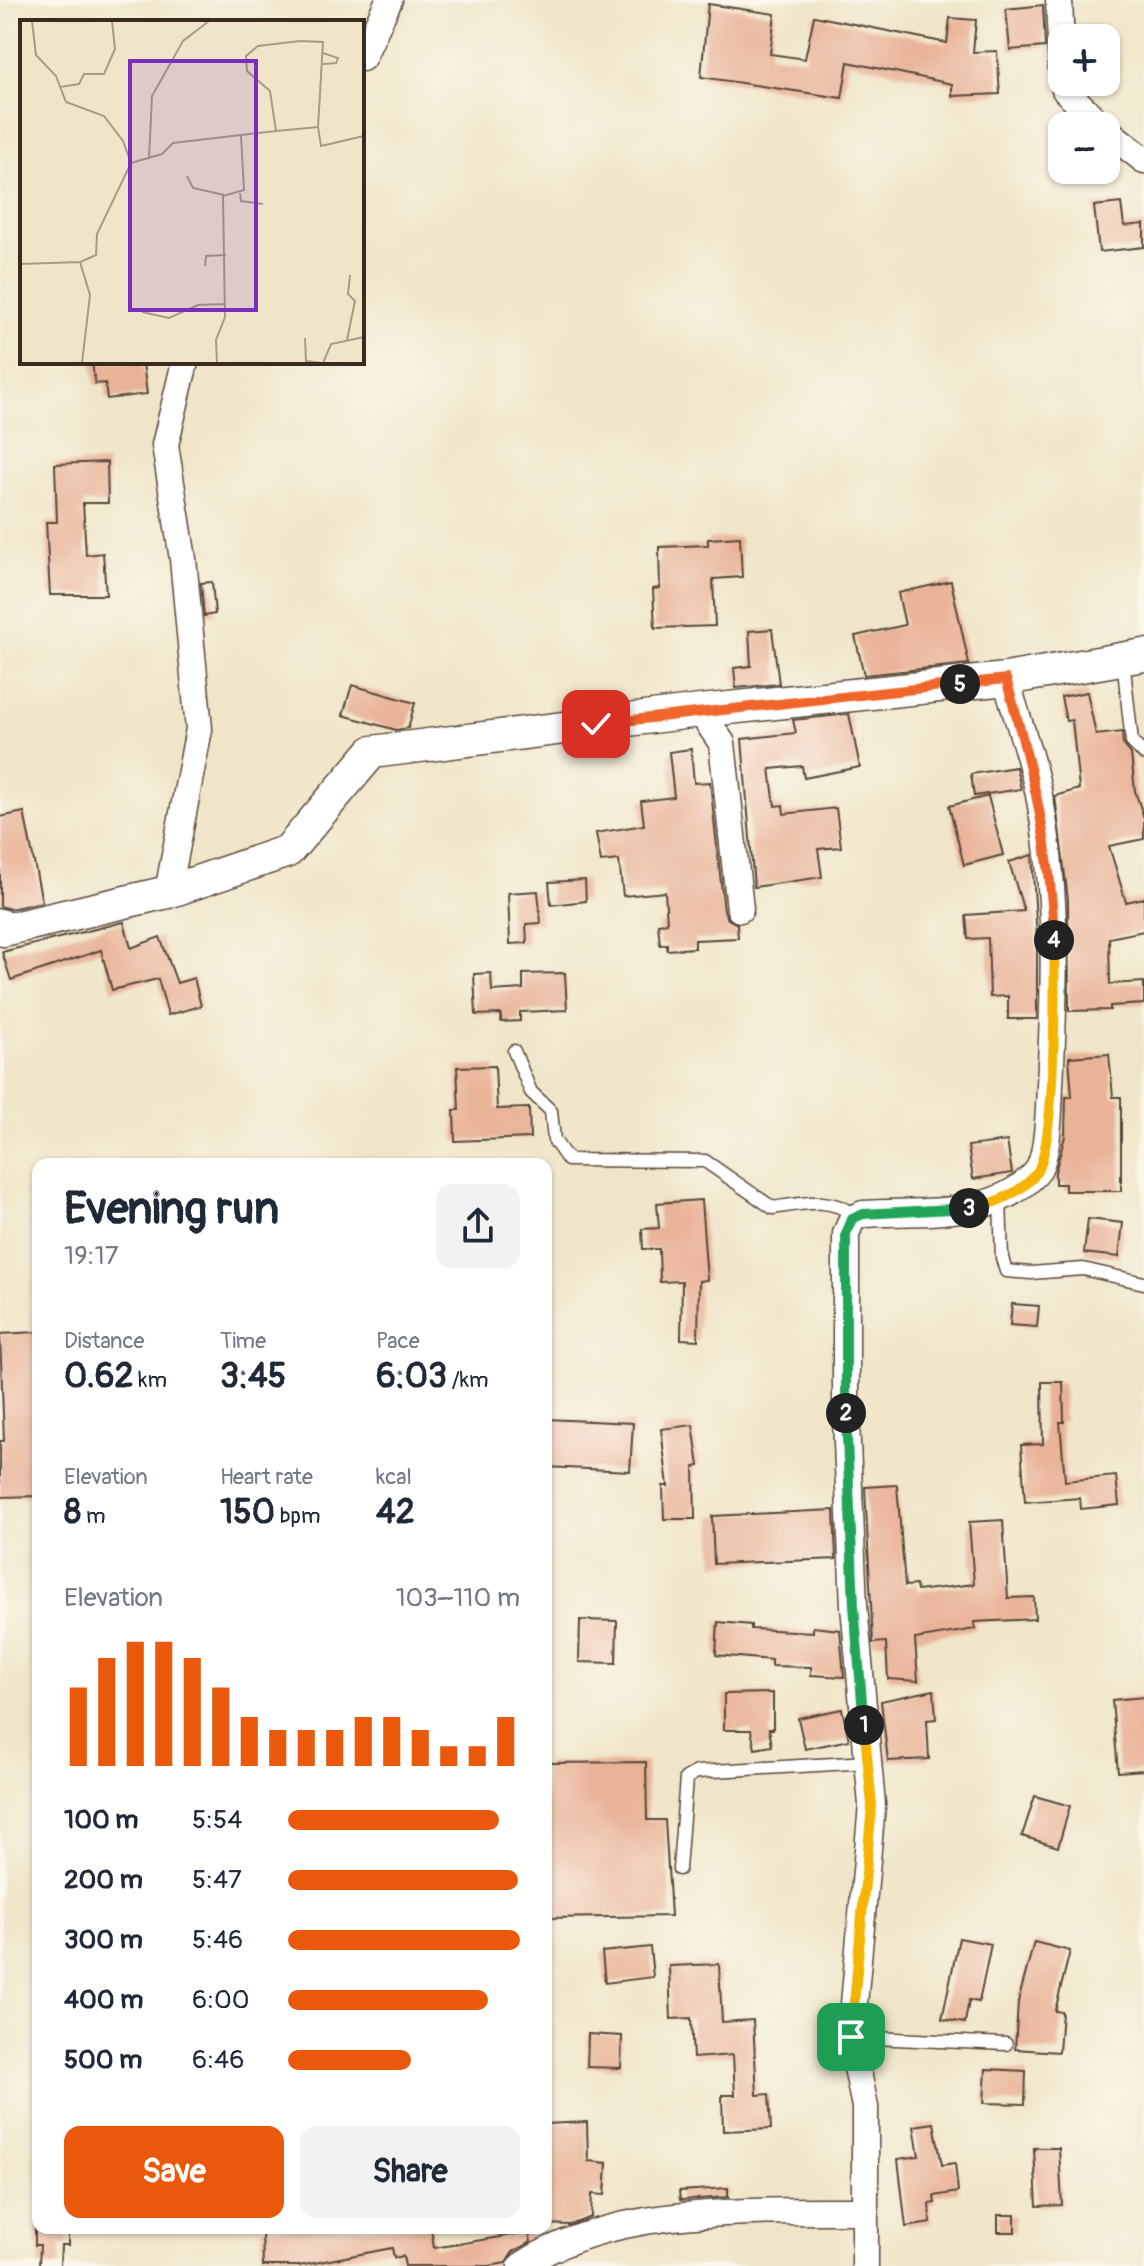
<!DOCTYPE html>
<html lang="en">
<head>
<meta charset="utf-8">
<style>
	:root { --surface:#fff; --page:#f2f2f3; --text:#1f2937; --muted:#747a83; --accent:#ea580c }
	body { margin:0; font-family:Pangolin,sans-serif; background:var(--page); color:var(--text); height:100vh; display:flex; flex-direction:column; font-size:30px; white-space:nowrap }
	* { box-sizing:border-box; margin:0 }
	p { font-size:26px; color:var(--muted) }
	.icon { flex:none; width:44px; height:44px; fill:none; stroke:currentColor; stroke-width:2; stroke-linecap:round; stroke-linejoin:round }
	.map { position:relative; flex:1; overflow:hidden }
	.details { position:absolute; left:32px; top:1158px; width:520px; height:1076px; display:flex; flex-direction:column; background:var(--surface); border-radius:16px; box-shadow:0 2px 6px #0004 }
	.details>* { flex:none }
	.controls { position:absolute; left:1048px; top:24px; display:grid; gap:16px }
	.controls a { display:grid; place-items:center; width:72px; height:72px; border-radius:16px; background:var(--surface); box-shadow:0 2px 6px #0004; font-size:40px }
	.pin { position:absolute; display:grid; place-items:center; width:68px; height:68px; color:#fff; margin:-34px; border-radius:16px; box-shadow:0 4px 12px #0006 }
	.km { position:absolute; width:40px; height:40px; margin:-20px; border-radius:50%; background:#222; color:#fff; font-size:22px; line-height:40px; text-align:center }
	.round { display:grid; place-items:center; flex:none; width:84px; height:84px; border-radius:16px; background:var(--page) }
	.overview { display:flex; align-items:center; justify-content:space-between; height:136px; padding:0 32px }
	h1 { font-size:44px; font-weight:700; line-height:60px }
	.stats { display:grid; grid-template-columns:repeat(3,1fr); gap:12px; height:136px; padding:8px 32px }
	.stats div { display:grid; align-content:center }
	.stats b { font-size:34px; font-weight:700 }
	.stats small { font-size:22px; font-weight:400 }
	.stats p { font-size:22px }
	.chart { height:224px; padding:16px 32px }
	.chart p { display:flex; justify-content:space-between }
	.chart svg { width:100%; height:144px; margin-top:8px; stroke:var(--accent); stroke-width:6 }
	.cta { display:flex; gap:16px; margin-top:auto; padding:16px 32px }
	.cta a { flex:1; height:92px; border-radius:16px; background:var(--accent); color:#fff; font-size:32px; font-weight:700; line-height:92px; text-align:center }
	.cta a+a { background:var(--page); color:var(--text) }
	ul { padding:0 32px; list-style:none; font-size:26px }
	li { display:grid; grid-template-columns:128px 96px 1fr; align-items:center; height:60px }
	li i { height:20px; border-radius:10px; background:var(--accent) }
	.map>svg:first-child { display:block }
	.building { fill:#e9b398 }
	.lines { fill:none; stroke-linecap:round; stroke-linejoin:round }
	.service-casing { stroke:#564638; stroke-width:15 }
	.minor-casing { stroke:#564638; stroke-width:29 }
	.tertiary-casing { stroke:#564638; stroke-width:35 }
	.service { stroke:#fff; stroke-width:12 }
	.minor { stroke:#fff; stroke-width:26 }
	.tertiary { stroke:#fff; stroke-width:32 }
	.split-1-casing { stroke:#fff; stroke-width:16 }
	.split-2-casing { stroke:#fff; stroke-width:16 }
	.split-3-casing { stroke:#fff; stroke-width:16 }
	.split-4-casing { stroke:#fff; stroke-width:16 }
	.split-5-casing { stroke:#fff; stroke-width:16 }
	.split-6-casing { stroke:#fff; stroke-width:16 }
	.split-1 { stroke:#f5b400; stroke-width:10 }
	.split-2 { stroke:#22a559; stroke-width:10 }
	.split-3 { stroke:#22a559; stroke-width:10 }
	.split-4 { stroke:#f5b400; stroke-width:10 }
	.split-5 { stroke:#f0652b; stroke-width:10 }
	.split-6 { stroke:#f0652b; stroke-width:10 }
	.inset-road { fill:none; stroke:#a89a84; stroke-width:2 }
	.view { fill:#7b2cbf; fill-opacity:0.15; stroke:#7b2cbf; stroke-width:4 }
	.inset-edge { fill:none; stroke:#3b2a1e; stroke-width:4 }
</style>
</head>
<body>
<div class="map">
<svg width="1144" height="2266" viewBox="0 0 1144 2266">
	<rect width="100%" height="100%" fill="#fbf7ec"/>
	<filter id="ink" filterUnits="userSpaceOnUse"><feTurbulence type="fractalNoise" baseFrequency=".0125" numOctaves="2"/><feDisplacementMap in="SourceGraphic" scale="16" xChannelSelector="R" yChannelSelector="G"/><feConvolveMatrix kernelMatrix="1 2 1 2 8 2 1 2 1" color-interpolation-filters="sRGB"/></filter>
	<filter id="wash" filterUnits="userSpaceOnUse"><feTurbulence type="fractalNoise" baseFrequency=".006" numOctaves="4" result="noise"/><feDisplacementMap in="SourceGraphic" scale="32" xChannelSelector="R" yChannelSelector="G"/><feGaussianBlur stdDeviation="1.8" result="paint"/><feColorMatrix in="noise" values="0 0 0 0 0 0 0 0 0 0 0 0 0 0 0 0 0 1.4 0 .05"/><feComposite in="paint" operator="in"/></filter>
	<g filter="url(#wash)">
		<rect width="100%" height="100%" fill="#f0e5c8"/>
		<g id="blocks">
			<g class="building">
				<polygon points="708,4 775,14 770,54 805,59 814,16 947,43 950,18 976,20 973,52 997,51 1000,94 952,96 952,84 848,62 842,98 701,77"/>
				<polygon points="1043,5 1045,47 1010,50 1006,9"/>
				<polygon points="1121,203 1124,226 1144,224 1144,247 1099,252 1094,206"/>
				<polygon points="92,362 143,363 147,394 107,399 105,383 95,384"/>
				<polygon points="107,462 108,503 83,503 86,555 103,553 106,595 50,595 46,522 57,522 55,464"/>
				<polygon points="740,537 742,577 713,579 715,626 655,628 653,589 660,588 659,547 708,545 708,539"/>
				<polygon points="951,581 969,664 864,675 855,636 905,625 898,593"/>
				<polygon points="212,582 215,614 204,616 201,583"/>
				<polygon points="772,629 779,684 736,688 734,668 751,666 749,631"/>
				<polygon points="352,685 415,703 408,728 396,730 343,715"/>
				<polygon points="1087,692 1096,735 1122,732 1123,744 1131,754 1135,791 1144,818 1144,839 1109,846 1126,902 1144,898 1144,931 1109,938 1110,984 1144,982 1144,1004 1110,1006 1110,1010 1069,1011 1068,900 1055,796 1079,789 1072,720 1066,721 1061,697"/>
				<polygon points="849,714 860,767 804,778 802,766 770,769 775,806 783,805 784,814 836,808 841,847 818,849 822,877 754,887 742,739 796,733 793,720"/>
				<polygon points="691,749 694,783 710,782 724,911 728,919 737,924 738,938 695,940 695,948 667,950 667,944 660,945 658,924 667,923 665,892 623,896 619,860 601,862 596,833 644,825 641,801 674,797 669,752"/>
				<polygon points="1016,767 1021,789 974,796 971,774"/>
				<polygon points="988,796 1003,855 964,865 949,806"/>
				<polygon points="24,812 42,902 10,909 0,906 0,817"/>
				<polygon points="1032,855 1037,938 1037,1019 1008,1019 1008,996 990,997 988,938 968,939 966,915 1024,911 1009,862"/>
				<polygon points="585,880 586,901 551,905 549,882"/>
				<polygon points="538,891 541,923 526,924 527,943 510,944 508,893"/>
				<polygon points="124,922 131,948 160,937 177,983 194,978 201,1006 168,1015 158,979 112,990 101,950 11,980 2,952"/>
				<polygon points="491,973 492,991 523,989 523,974 565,973 567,1010 520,1012 520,1021 501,1022 501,1014 476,1015 474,974"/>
				<polygon points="1109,1054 1113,1097 1121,1097 1121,1191 1065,1191 1065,1184 1055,1184 1055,1172 1065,1136 1066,1097 1072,1097 1069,1057"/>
				<polygon points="495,1066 497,1109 529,1108 530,1138 455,1141 454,1110 459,1110 457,1067"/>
				<polygon points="1007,1141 1012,1173 973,1179 968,1146"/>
				<polygon points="701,1200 707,1280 699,1281 698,1340 681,1339 682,1281 660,1282 659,1249 643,1249 642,1229 659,1228 657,1203"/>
				<polygon points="1088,1219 1123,1223 1119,1257 1084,1253"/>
				<polygon points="1012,1304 1039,1306 1037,1327 1010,1325"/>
				<polygon points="38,1332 38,1496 0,1497 0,1441 4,1441 0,1334"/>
				<polygon points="1042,1382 1063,1382 1064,1422 1060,1422 1065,1481 1116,1476 1119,1505 1081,1509 1080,1498 1025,1502 1021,1445 1043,1444"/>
				<polygon points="546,1419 633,1423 630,1471 546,1467"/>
				<polygon points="693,1425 699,1466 694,1467 695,1519 664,1519 663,1486 668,1486 661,1429"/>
				<polygon points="897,1485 905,1586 916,1585 917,1591 974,1584 969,1522 1003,1520 1008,1598 1034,1597 1035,1619 974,1622 975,1629 915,1639 918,1681 888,1679 886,1642 873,1643 865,1487"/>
				<polygon points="834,1510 836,1559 714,1564 712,1516"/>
				<polygon points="580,1620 617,1621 616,1663 579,1662"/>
				<polygon points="718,1622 751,1625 751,1629 813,1632 813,1627 840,1630 844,1677 811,1675 811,1667 771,1666 771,1660 716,1655"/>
				<polygon points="934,1690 936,1719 927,1720 929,1759 888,1761 881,1701"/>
				<polygon points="773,1693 773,1729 769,1729 772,1746 755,1749 751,1730 724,1730 724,1694"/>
				<polygon points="1144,1697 1144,1770 1118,1772 1112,1700"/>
				<polygon points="842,1709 849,1740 805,1749 798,1718"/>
				<polygon points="646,1762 647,1820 665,1820 671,1916 546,1918 546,1763"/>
				<polygon points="1035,1796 1070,1806 1058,1847 1022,1836"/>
				<polygon points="959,1938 991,1944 979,2002 969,2000 965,2023 942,2019"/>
				<polygon points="1034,1942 1070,1951 1055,2011 1062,2012 1059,2052 1015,2049 1018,2002"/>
				<polygon points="650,1947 653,1977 605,1983 602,1952"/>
				<polygon points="719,1964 722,2022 753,2020 757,2095 769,2094 771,2129 723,2131 722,2095 735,2095 733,2055 693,2058 691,2018 671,2019 669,1966"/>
				<polygon points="588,2034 622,2036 621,2068 587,2067"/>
				<polygon points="986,2069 1026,2071 1025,2104 984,2103"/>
				<polygon points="587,2122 588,2161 607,2163 605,2195 592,2194 591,2217 570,2225 546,2224 546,2124"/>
				<polygon points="934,2123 942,2165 955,2163 958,2192 934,2196 935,2203 929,2204 931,2223 906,2227 898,2159 919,2156 914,2126"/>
				<polygon points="1034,2148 1059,2148 1062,2205 1037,2206"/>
				<polygon points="728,2188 728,2197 680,2200 679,2191"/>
				<rect x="998" y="2215" width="17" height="17"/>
				<polygon points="35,2228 68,2228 68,2245 61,2245 60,2266 39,2266 40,2245 35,2245"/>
				<polygon points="262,2228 431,2228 434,2248 529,2232 531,2242 513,2252 506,2263 489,2266 405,2266 403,2256 394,2258 392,2248 299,2266 263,2266"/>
			</g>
		</g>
	</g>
	<g filter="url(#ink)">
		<use href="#blocks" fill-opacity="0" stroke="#564638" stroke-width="2"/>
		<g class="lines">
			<defs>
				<g id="service">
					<polyline points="1123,660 1132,742 1144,754"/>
					<path d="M514,1051L531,1092L551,1111L554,1140L568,1160L705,1161L773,1208C804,1203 830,1196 856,1216"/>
					<polyline points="1000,1199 1002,1258 1006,1271 1031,1273 1083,1269 1144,1283"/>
					<polyline points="679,1869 686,1778 697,1772 868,1762"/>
					<polyline points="851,2037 1006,2044"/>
				</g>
				<g id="minor">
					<polyline points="1059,0 1062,69"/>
					<polyline points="362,58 389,0"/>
					<polyline points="1064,82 1065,90 1101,126"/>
					<polyline points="1106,130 1144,160"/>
					<polyline points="700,711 722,743 740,909"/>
					<polyline points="168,892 199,729 183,559 165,445 185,362"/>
					<path d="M521,2266C614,2204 757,2212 864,2211"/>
					<path d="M865,2266V2107L851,2037L872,1805L854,1606L846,1419V1234L852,1219L863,1214C921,1210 992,1220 1035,1174C1049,1159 1049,1106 1050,1085C1055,986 1058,888 1038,790C1030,752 1016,716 1006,679"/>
				</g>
				<polyline id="tertiary" points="0,925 4,930 168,892 288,851 372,752 700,711 1006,679 1144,655"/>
			</defs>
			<use href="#service" class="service-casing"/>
			<use href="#minor" class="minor-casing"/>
			<use href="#tertiary" class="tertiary-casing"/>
			<use href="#service" class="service"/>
			<use href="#minor" class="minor"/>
			<use href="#tertiary" class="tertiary"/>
		</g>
	</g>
	<g class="lines" filter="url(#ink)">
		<defs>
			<polyline id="split-1" points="851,2037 872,1805 864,1725"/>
			<polyline id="split-2" points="846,1413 854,1606 864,1725"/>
			<polyline id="split-3" points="846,1413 846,1234 852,1219 863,1214 969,1208"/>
			<path id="split-4" d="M969,1208C990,1207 1025,1191 1037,1172C1056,1143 1055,981 1054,940"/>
			<path id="split-5" d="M960,684L1006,679C1032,769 1051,845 1054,940"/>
			<polyline id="split-6" points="596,724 960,684"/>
		</defs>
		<use href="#split-1" class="split-1-casing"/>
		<use href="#split-2" class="split-2-casing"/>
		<use href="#split-3" class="split-3-casing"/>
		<use href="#split-4" class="split-4-casing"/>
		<use href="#split-5" class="split-5-casing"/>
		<use href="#split-6" class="split-6-casing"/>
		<use href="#split-1" class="split-1"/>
		<use href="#split-2" class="split-2"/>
		<use href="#split-3" class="split-3"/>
		<use href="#split-4" class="split-4"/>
		<use href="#split-5" class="split-5"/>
		<use href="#split-6" class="split-6"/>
	</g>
	<g transform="translate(20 20)">
		<rect width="344" height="344" fill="#f0e5c8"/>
		<path class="inset-road" d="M12,1L16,35L36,56L46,82L84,96L103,121L111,143L142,134L153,123L256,111L298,107L301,126L344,116M303,44L316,43L318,38L303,33M40,67L59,64L64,54H84L95,29L92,1M256,111L250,71L227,51L226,36L238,26L280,21L303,22L298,107M129,139L132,76L163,21L189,1M167,156L173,168L204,175M220,173L221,181L243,184M0,244L60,242M185,246L186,236L206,235M122,292L149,298L178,285L205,284M285,318L286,341L302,343M327,320L335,281L328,274L330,255M62,343L70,275L60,242L76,235L77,214L111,143M197,343L196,320L205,297L203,176L224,170L221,116M303,343L311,324L344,317"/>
		<path class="view" d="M110,41H236V290H110Z"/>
		<rect width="344" height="344" class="inset-edge"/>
	</g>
</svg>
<div class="controls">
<a>+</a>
<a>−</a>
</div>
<div class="pin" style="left:851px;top:2037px;background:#1e9e55"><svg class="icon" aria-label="arrive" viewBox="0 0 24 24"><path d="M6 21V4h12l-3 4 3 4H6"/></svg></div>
<div class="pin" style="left:596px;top:724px;background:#d93025"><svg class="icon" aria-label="check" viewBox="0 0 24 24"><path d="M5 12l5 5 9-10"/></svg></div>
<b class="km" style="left:864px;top:1725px">1</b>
<b class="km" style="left:846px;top:1413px">2</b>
<b class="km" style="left:969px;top:1208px">3</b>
<b class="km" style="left:1054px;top:940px">4</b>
<b class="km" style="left:960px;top:684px">5</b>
<section class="details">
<div class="overview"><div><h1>Evening run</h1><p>19:17</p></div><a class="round"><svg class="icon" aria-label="share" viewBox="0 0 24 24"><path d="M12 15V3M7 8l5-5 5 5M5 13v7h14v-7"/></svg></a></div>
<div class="stats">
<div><p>Distance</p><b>0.62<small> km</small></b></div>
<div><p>Time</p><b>3:45</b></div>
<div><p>Pace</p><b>6:03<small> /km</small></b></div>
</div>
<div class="stats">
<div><p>Elevation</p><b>8<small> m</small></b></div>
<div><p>Heart rate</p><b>150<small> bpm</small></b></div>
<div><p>kcal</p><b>42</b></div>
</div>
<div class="chart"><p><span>Elevation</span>103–110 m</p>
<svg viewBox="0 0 160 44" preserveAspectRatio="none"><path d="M5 44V20M15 44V11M25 44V6M35 44V6M45 44V11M55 44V20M65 44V29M75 44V33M85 44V33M95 44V33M105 44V29M115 44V29M125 44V33M135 44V38M145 44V38M155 44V29"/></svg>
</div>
<ul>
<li><b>100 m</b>5:54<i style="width:91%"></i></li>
<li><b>200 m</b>5:47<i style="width:99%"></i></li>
<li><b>300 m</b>5:46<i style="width:100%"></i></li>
<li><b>400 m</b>6:00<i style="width:86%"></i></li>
<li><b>500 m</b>6:46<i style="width:53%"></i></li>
</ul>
<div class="cta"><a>Save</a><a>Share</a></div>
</section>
</div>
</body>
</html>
